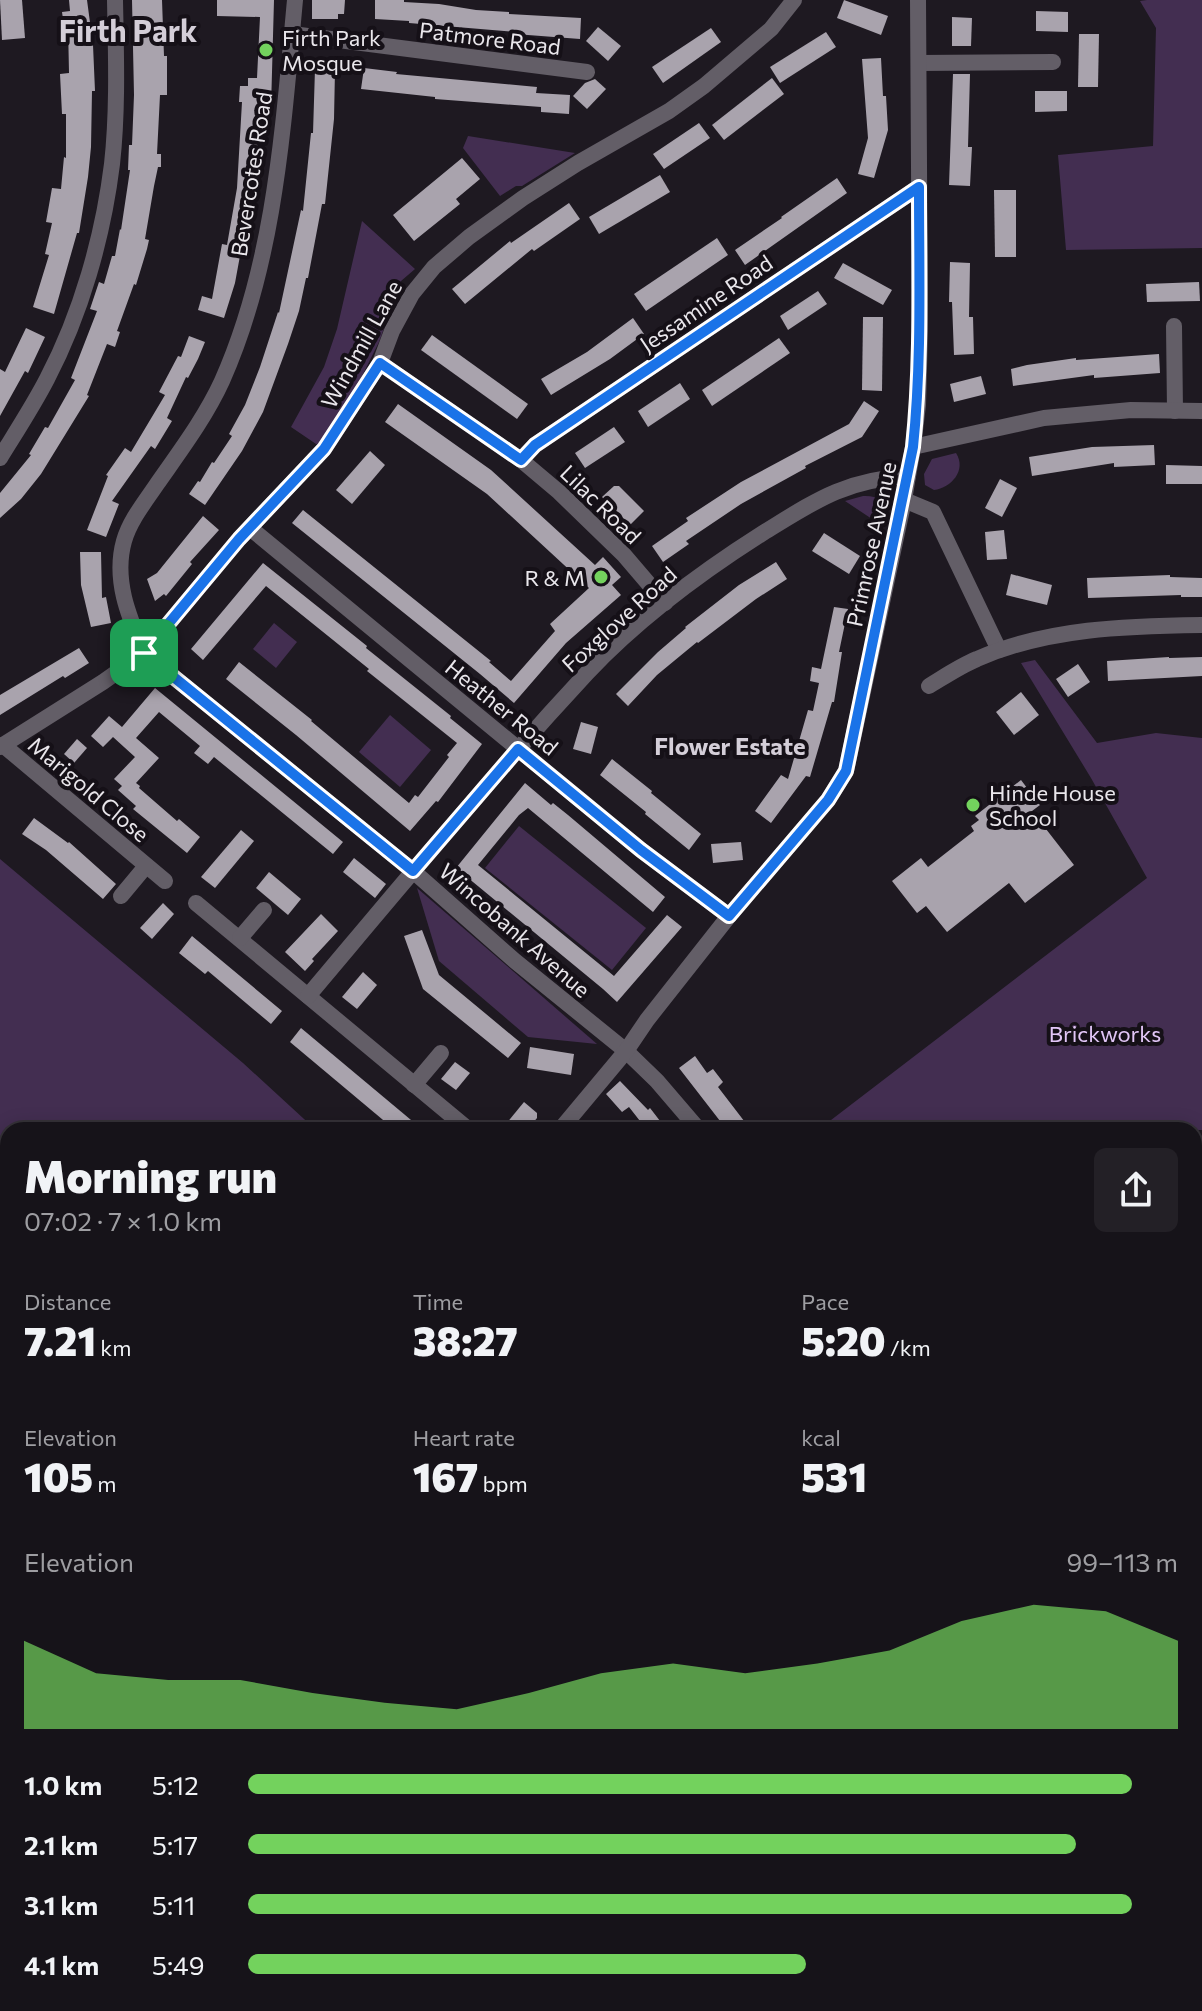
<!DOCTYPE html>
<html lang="en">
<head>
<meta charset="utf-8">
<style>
	:root { --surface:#161319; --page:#232026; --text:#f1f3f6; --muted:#9e9ea2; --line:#353238; --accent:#73d25d }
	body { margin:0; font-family:Commissioner,sans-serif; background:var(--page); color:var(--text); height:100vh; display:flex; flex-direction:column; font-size:30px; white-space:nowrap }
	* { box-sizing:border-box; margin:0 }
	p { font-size:26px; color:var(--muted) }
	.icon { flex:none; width:44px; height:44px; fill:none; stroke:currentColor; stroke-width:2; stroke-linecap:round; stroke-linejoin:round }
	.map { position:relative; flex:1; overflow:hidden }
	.sheet { position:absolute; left:0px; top:1122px; width:1202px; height:890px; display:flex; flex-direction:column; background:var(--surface); border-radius:24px 24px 0 0; box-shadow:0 4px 20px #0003,0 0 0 2px var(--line) }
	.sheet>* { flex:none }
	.pin { position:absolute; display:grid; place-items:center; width:68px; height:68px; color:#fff; margin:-34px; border-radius:16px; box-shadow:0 4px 12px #0006 }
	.round { display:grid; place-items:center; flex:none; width:84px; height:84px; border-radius:12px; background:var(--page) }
	.head { display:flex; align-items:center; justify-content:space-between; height:136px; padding:0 24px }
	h1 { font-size:44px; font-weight:800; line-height:60px }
	.stats { display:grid; grid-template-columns:repeat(3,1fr); gap:12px; height:136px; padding:8px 24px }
	.stats div { display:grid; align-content:center }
	.stats b { font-size:40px; font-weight:800 }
	.stats small { font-size:22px; font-weight:400 }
	.stats p { font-size:22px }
	.chart { height:224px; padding:16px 24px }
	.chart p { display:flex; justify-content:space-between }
	.chart svg { width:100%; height:144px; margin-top:8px; fill:var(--accent); opacity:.7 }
	ul { padding:0 24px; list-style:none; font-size:26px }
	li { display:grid; grid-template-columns:128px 96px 1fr; align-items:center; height:60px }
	li i { height:20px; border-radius:10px; background:var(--accent) }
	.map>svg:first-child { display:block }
	.green { fill:#432e51 }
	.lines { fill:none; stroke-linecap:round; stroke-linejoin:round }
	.stream { stroke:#5e3e73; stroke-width:5 }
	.building { fill:#a9a3ad }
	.minor { stroke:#635e67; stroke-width:16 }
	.route-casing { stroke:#fff; stroke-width:16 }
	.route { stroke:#1a73e8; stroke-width:10 }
	.poi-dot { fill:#73d25d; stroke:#151017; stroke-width:3 }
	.labels { text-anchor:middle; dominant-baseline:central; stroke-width:8; stroke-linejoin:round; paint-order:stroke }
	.poi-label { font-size:22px; fill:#e9e6eb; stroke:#151017; text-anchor:start }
	.street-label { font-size:22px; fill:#e9e6eb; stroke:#151017 }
	.park-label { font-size:22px; fill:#e2c6f7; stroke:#151017 }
	.neighbourhood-label { font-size:24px; font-weight:bold; fill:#d4ced8; stroke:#151017 }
	.district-label { font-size:30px; font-weight:bold; fill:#d4ced8; stroke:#151017 }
</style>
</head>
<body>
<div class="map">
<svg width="1202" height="2011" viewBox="0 0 1202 2011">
	<rect width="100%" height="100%" fill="#1e1921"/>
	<g class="green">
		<polygon points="1147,0 1202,0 1202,248 1066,250 1058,155 1153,146 1156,28 1140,1"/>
		<polygon points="468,136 575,153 522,186 516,186 500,196 463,148"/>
		<polygon points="362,221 415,269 401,281 379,342 358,384 319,446 291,427 324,367 337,329"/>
		<path d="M956,453C967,470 951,488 934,490L925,485L924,474L932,459Z"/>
		<path d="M863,496C886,495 885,508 884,527L845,501Z"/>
		<polygon points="274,623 297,642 276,668 253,649"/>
		<polygon points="1035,660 1097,743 1156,733 1202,738 1202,1130 818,1130 1147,878 1091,778 1021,663"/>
		<polygon points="390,715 431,750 400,787 359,752"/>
		<polygon points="519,826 646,928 612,970 485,868"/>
		<polygon points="0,859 243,1063 316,1130 8,1130 8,2004 275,2004 278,2011 0,2011"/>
		<polygon points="417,888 597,1044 528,1037 439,961"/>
		<polygon points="415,2004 591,2004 583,2011 416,2011"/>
	</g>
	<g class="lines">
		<polyline class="stream" points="0,1377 8,1376"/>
	</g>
	<g class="building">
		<polygon points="0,0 22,0 25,38 2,40"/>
		<polygon points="69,0 87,0 93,45 95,91 92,91 91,147 88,177 79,233 77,233 54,314 33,307 49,255 45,254 52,223 46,222 52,188 61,189 64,157 66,158 66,114 62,114 60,74 69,73 68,25 64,26 62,12 70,11"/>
		<polygon points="132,0 162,0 164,56 167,56 167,95 160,95 157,154 161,154 161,167 158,167 154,186 145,239 149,240 147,249 136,285 134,284 117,331 120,332 115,347 107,344 87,395 89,396 41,474 21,499 0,518 0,493 31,455 29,454 45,427 48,428 75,380 71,378 97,311 90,309 99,282 104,284 112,256 115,256 120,229 121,230 130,170 128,170 129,145 132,145 134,95"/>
		<polygon points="217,0 274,0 271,108 263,108 255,196 249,234 244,234 235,283 224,318 198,310 202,296 212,299 222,244 227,245 237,188 242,102 239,102 240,86 248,86 248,78 257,78 260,17 217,16"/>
		<polygon points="312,0 345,0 344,14 338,14 338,19 312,19"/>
		<polygon points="375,0 404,0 404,2 439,4 476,10 509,12 509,14 581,18 580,39 515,34 515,32 409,23 409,21 375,19"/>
		<polygon points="844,0 888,16 881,35 837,18"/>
		<polygon points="1036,11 1068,12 1068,32 1036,31"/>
		<polygon points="952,17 972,18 971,46 952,46"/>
		<polygon points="598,27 621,46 608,61 586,41"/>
		<polygon points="711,28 721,42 663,83 652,67"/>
		<polygon points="826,32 836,47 780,83 770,67"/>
		<polygon points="1079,34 1099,34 1098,87 1078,87"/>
		<polygon points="881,58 883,96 886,96 888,130 874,178 858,174 868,138 862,59"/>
		<polygon points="364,68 397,72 396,74 537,87 536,93 570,95 569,114 541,112 541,107 435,99 435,97 361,89"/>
		<polygon points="315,69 335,70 334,119 325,204 322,204 308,278 306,278 299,311 288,344 263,412 242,451 205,505 189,494 198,481 200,482 212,462 214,463 232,436 229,434 245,405 260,367 278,312 279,313 301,210 303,211 311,133 313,133"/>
		<polygon points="953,74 970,74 968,147 972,147 970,186 949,185"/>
		<polygon points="772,78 784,94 724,140 712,125"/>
		<polygon points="595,79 606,89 587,109 573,96 585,83"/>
		<polygon points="1035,91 1067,91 1067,111 1035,112"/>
		<polygon points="699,123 710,138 664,169 653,154"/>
		<polygon points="462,158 480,179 456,199 460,204 414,241 393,215"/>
		<polygon points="660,175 670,192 599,234 589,217"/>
		<polygon points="837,178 847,193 745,265 735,250 782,218 781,217"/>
		<polygon points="994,190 1016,190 1016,257 995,257"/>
		<polygon points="569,203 580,219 534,251 532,249 465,304 452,289 510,241 511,243"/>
		<polygon points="717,238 728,255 646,311 634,294"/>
		<polygon points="950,262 970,263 969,317 973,317 974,354 954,355 952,302 949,302"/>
		<polygon points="843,263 892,290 883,305 834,278"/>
		<polygon points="1199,282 1200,301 1147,302 1146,284"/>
		<polygon points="818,291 827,304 788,330 780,316"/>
		<polygon points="863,317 883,317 882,391 862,390"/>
		<polygon points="633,318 644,334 610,359 551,395 541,379 587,352"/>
		<polygon points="26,328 45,337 28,373 25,371 0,416 0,369 5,372"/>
		<polygon points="432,335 528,404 517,419 421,350"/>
		<polygon points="189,336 205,342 198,359 188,378 186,377 167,418 172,421 155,449 151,446 112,501 119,504 106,537 87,530 108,476 106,475 125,448 131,452 165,395 159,392 178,356 181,357"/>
		<polygon points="779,338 790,353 712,406 702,390"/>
		<polygon points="1159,354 1160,373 1094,378 1094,375 1013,386 1011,369 1027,365 1076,358 1076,360"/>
		<polygon points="981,376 986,394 954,402 950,384"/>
		<polygon points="680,383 690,399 648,427 638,411"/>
		<polygon points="864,401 879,411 862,437 805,466 806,468 741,504 686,541 689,544 663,562 652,546 688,521 686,518 741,482 849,424"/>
		<polygon points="398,404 491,470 595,565 603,557 621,577 612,585 621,595 566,643 514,703 480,674 292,523 303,510 491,661 489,662 511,681 555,631 550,624 589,588 487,494 385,422"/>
		<polygon points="614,427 625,442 585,468 575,453"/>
		<polygon points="1154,445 1155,465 1114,467 1114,463 1032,476 1029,457 1092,447"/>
		<polygon points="370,451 385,465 352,504 336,490"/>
		<polygon points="1166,465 1202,466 1202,484 1166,484"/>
		<polygon points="1000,479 1017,488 1002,517 985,508"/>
		<polygon points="614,486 619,486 644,511 630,525 602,497"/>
		<polygon points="203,516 219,530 190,562 192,564 166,596 164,594 155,601 147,579 157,573"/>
		<polygon points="1004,530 1007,559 987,560 985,532"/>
		<polygon points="824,533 860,556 849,574 812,551"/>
		<polygon points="80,552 101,552 102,598 106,597 111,623 91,627 81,585"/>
		<polygon points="776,562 787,579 756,599 698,643 697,642 657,675 628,706 616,694 658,652 686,628 685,627 739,585"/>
		<polygon points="263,563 367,646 366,648 451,716 450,718 482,744 438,802 436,801 410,831 296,735 226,679 239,662 312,720 311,721 409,803 415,795 418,797 449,757 447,755 457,743 367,671 369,669 266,586 203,660 191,649"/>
		<polygon points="1011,574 1052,585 1047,605 1006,595"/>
		<polygon points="1170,575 1170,577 1202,578 1202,597 1181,597 1181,595 1088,598 1087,578"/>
		<polygon points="834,607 848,609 839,652 842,652 834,702 832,702 810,777 806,776 771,823 755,811 781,775 788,779 808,710 813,711 819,683 810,681 812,667 821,669"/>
		<polygon points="79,648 89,663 65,678 63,676 0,715 0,695"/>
		<polygon points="1169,657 1169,658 1202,657 1202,676 1108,681 1107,661"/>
		<polygon points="1078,664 1090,682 1068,697 1056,679"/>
		<polygon points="155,688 343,842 333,854 214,757 208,764 194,753 200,746 159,712 136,738 159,758 136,783 140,786 139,788 177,821 179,819 200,837 187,853 133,809 136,806 118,790 122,786 114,779 135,757 113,737 103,747 91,736 109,716 122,727"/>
		<polygon points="1021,692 1039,715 1014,735 996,712"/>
		<polygon points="581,722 598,727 591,754 573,749"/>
		<polygon points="77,739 87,748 74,763 64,754"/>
		<polygon points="612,759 652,791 651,793 701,834 689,850 645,814 646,812 600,775"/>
		<polygon points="1021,780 1040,805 1032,811 1074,865 1025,903 1009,883 947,932 926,906 917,913 892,881 921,858 928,867 974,831 971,826 979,820 975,816"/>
		<polygon points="525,783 551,805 553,803 568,815 665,897 653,912 528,808 519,815 478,865 614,976 667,915 682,927 617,1002 603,989 456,868"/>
		<polygon points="34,818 68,843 69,842 116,884 103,899 46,850 22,834"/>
		<polygon points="241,830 254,841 215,888 201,877"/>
		<polygon points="741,842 743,860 713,863 711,844"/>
		<polygon points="354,858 386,884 375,898 343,872"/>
		<polygon points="269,872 301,899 288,915 256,888"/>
		<polygon points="163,903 174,914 152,939 140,928"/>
		<polygon points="321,914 338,931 312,959 314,961 305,971 285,952"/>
		<polygon points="422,930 439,975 521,1043 508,1058 423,989 404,936"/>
		<polygon points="192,936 282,1011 271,1024 208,971 205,974 179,953"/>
		<polygon points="363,972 377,985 357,1009 342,997"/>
		<polygon points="301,1028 423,1130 395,1130 290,1042"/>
		<polygon points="530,1047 574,1054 571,1075 527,1068"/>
		<polygon points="695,1056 707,1073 713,1069 723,1082 718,1087 751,1130 727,1130 679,1068"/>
		<polygon points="455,1062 470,1073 456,1090 441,1079"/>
		<polygon points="620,1081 648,1110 650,1108 667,1130 647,1130 629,1107 622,1112 606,1094"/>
		<polygon points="524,1102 537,1113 537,1118 527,1130 501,1130"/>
	</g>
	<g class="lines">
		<g class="minor">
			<path d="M295,0C283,128 275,262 222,381C205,418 180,451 157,484C145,502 130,520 124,541C113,580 129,617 144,653L413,871L515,961L626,1051L657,1081L699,1130"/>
			<polyline points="292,34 587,72"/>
			<polyline points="919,63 1053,62"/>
			<polyline points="1174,326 1175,411"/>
			<polyline points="380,363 521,460 559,492 624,555 665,603"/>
			<polyline points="913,447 1044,418 1131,410 1202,411"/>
			<path d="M0,458C16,432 33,406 47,379C81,314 103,237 112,164C118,110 116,54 115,0"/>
			<polyline points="521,460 535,445 919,187"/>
			<polyline points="904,500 933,512 999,650"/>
			<polyline points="250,528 641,850 729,916"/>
			<path d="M929,686C944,677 960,666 977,659C1047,628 1127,626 1202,625"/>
			<polyline points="3,745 165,881"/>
			<polyline points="0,747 103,682 144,653 239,539 324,449 380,363 392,331 412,294 434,267 469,237 523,198 578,163 669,111 704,86 771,29 794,0"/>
			<polyline points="121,896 146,866"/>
			<polyline points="196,903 469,1130"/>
			<polyline points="240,938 264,910"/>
			<path d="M308,996C362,932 415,868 470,805C508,760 547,716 587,673C638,619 700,573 763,533C815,501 844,480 908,476"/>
			<polyline points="414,1085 441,1053"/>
			<polyline points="560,1130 626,1051 647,1020 729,916 828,800 846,771 904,500 913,447 918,405 920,331 918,0"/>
			<polyline points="1194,1276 1202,1282"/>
			<polyline points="1194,1643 1202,1642"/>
			<polyline points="1194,1917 1202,1920"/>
			<polyline points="398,2004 399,2011"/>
			<polyline points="968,2004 973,2005 972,2011"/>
			<polyline points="601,2011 614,2004"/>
			<polyline points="1138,2011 1141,2004"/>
		</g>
	</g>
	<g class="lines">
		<defs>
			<path id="route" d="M919,187C919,274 922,361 913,447L846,771L828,800L729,916L641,850L518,749L413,871L144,653L239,539L324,449L380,363L521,460L535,445Z"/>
		</defs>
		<use href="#route" class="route-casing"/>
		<use href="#route" class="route"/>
	</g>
	<g class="poi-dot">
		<circle cx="266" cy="50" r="8"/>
		<circle cx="601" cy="577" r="8"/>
		<circle cx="973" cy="805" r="8"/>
	</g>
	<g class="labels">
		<g class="poi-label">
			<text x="282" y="37">Firth Park<tspan x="282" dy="25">Mosque</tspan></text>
			<text x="585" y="577" text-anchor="end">R &amp; M</text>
			<text x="989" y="792">Hinde House<tspan x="989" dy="25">School</tspan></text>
		</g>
		<g class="street-label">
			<text transform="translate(490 38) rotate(7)">Patmore Road</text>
			<text transform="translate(251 174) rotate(-81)">Bevercotes Road</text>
			<text transform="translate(706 303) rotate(-34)">Jessamine Road</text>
			<text transform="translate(361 344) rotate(-61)">Windmill Lane</text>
			<text transform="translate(601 504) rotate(44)">Lilac Road</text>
			<text transform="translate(871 544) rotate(-78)">Primrose Avenue</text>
			<text transform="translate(619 619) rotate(-42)">Foxglove Road</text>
			<text transform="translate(502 707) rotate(39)">Heather Road</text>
			<text transform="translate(89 789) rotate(40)">Marigold Close</text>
			<text transform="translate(515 930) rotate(41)">Wincobank Avenue</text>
		</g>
		<g class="park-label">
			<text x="1105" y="1033">Brickworks</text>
		</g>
		<g class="neighbourhood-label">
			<text x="730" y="745">Flower Estate</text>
		</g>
		<g class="district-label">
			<text x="128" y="29">Firth Park</text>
		</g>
	</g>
</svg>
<div class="pin" style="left:144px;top:653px;background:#1e9e55"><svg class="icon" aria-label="arrive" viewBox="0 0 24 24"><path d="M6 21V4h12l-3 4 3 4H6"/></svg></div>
<section class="sheet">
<div class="head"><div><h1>Morning run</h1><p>07:02 · 7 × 1.0 km</p></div><a class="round"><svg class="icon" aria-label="share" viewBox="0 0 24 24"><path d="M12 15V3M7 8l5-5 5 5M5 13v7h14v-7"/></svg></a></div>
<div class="stats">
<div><p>Distance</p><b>7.21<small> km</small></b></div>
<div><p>Time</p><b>38:27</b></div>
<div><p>Pace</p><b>5:20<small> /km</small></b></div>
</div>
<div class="stats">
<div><p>Elevation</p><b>105<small> m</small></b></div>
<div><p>Heart rate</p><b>167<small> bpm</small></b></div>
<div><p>kcal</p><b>531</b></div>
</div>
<div class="chart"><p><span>Elevation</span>99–113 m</p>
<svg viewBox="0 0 160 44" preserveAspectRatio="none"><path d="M0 44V17L10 27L20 29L30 29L40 33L50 36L60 38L70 33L80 27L90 24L100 27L110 24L120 20L130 11L140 6L150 8L160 17V44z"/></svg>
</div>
<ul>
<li><b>1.0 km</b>5:12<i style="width:95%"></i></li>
<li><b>2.1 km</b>5:17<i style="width:89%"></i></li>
<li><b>3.1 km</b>5:11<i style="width:95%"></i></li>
<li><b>4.1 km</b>5:49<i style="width:60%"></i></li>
</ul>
</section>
</div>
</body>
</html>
